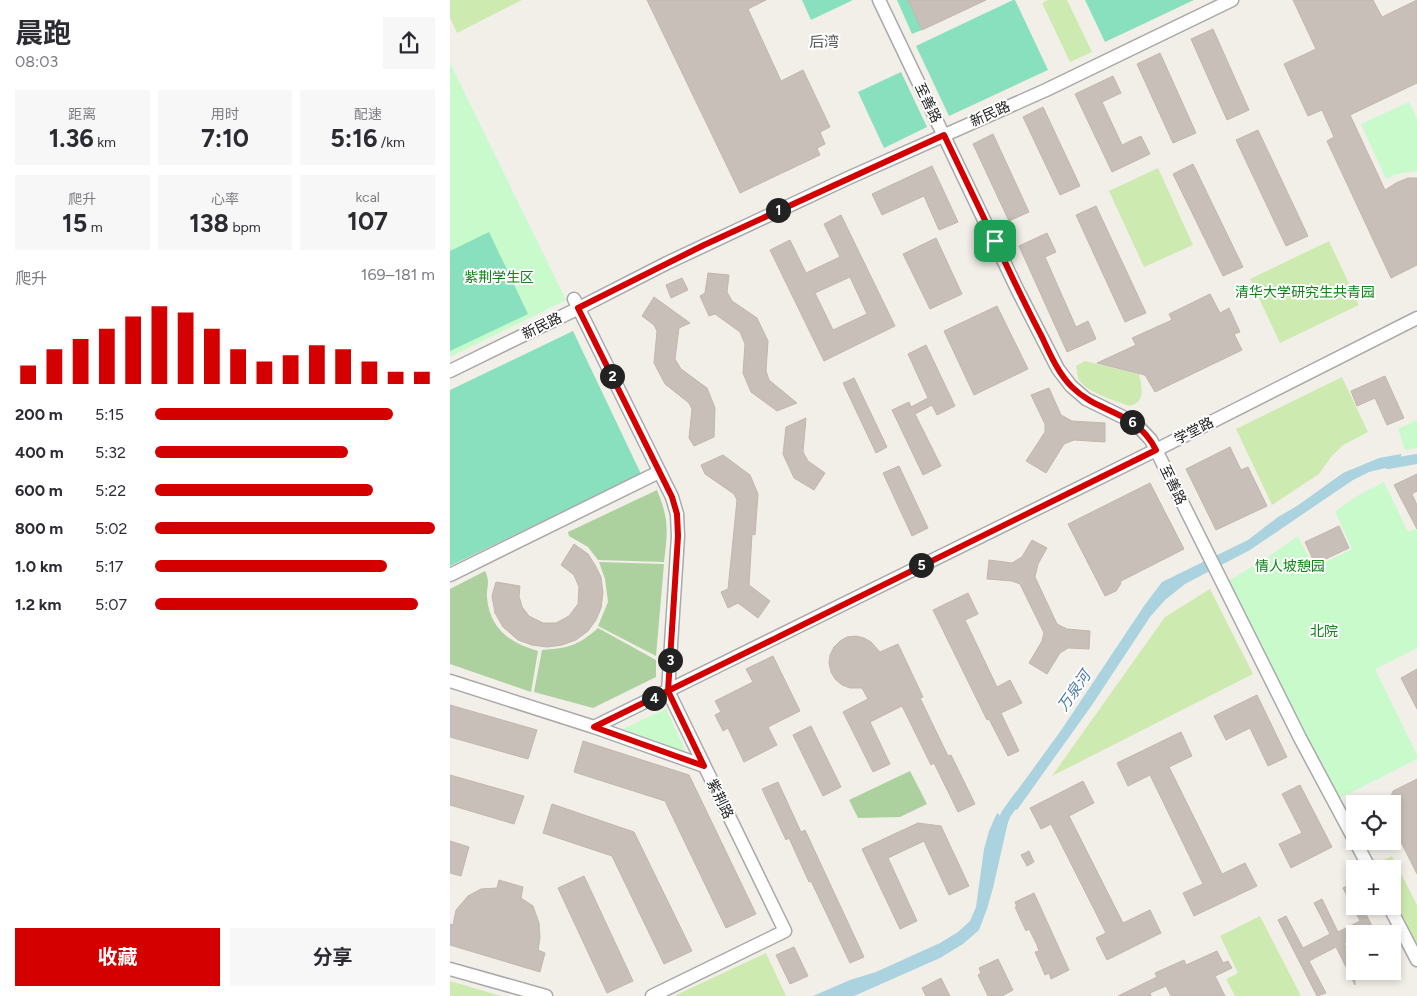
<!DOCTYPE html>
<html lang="zh">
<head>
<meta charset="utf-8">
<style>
	:root { --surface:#fff; --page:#f7f7f7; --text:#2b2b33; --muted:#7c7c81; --accent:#d40000 }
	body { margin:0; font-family:Figtree,"Noto Sans SC",sans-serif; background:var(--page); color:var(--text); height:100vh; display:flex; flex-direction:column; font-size:19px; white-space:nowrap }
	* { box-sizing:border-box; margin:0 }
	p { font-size:16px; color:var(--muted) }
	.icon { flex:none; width:28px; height:28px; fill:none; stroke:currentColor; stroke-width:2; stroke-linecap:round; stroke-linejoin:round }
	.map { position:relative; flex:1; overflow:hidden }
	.sheet { display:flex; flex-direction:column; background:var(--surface); width:450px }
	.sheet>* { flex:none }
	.tools { position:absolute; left:896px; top:795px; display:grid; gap:10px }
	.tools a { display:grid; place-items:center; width:55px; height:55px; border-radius:0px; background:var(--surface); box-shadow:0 2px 8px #0003; font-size:25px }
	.pin { position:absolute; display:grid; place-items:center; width:42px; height:42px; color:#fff; margin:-21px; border-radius:10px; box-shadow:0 2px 8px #0006 }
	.km { position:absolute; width:25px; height:25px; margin:-12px; border-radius:50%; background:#222; color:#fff; font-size:14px; line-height:25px; text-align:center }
	.round { display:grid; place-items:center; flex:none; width:52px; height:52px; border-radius:0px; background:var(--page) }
	.headline { display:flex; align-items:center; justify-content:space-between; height:85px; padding:0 15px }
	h1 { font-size:28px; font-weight:700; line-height:38px }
	.stats { display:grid; grid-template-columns:repeat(3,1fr); gap:8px; height:85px; padding:5px 15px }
	.stats div { display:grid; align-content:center; border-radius:0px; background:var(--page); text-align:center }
	.stats b { font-size:25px; font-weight:700 }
	.stats small { font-size:14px; font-weight:400 }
	.stats p { font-size:14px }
	.chart { height:140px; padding:10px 15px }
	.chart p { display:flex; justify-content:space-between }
	.chart svg { width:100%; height:90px; margin-top:5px; stroke:var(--accent); stroke-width:6 }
	.button { display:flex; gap:10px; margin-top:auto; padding:10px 15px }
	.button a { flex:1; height:58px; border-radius:0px; background:var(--accent); color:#fff; font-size:20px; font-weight:700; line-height:58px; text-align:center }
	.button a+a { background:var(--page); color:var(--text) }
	ul { padding:0 15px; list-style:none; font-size:16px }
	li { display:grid; grid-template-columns:80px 60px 1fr; align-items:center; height:38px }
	li i { height:12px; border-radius:6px; background:var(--accent) }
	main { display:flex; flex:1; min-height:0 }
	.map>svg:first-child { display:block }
	.grass { fill:#cdebb0 }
	.forest { fill:#add19e }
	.park { fill:#c8facc }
	.pitch { fill:#88e0be }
	.water { fill:#aad3df }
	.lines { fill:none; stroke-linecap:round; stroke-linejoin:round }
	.canal { stroke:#aad3df; stroke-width:10 }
	.building { fill:#c7bfb8; stroke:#c4b6ab; fill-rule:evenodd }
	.minor-casing { stroke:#a9a9a9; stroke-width:15 }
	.minor { stroke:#fff; stroke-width:12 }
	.route-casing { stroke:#fff; stroke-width:10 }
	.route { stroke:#d40000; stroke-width:6 }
	.labels { text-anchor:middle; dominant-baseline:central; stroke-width:4; stroke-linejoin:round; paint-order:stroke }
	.street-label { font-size:14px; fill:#222; stroke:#fff }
	.park-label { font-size:14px; fill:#0c8416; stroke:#fff }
	.neighbourhood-label { font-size:15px; fill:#555; stroke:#fff }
	.water-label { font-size:15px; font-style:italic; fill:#4a7aab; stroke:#fff }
</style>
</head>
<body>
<main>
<section class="sheet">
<div class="headline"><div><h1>晨跑</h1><p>08:03</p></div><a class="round"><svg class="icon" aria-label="share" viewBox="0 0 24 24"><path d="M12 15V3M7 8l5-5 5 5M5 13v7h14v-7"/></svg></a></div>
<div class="stats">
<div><p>距离</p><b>1.36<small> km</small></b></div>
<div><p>用时</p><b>7:10</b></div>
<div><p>配速</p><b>5:16<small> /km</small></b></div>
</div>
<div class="stats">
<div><p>爬升</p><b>15<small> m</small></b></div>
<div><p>心率</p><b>138<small> bpm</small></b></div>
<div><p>kcal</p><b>107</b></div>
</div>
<div class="chart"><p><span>爬升</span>169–181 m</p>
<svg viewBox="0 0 160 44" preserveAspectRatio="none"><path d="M5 44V35M15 44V27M25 44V22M35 44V17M45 44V11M55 44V6M65 44V9M75 44V17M85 44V27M95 44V33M105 44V30M115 44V25M125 44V27M135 44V33M145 44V38M155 44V38"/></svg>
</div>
<ul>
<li><b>200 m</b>5:15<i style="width:85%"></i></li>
<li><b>400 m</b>5:32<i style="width:69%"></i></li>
<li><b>600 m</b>5:22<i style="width:78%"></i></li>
<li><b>800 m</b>5:02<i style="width:100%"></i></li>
<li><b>1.0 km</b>5:17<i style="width:83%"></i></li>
<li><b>1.2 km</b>5:07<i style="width:94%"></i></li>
</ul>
<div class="button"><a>收藏</a><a>分享</a></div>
</section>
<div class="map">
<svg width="967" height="996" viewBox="0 0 967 996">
	<rect width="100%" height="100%" fill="#f2efe9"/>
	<g class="grass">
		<polygon points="0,0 72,0 7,33 0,18"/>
		<polygon points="598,0 617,0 642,52 620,62 592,3"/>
		<polygon points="708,168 743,245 694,267 659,191"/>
		<polygon points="879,241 909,305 830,343 800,279"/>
		<path d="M635,361L689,374C692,387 696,402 680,406C666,401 634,392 628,378C627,374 627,369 626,366Z"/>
		<polygon points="892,377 918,432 893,445 881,457 869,474 822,505 786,429"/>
		<polygon points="760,589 803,674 602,776 715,617"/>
		<polygon points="942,856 967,905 967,950 943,902 942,869 926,869 924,865"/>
		<polygon points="810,916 851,996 785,996 776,979 788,973 770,936"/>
		<polygon points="316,953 336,996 224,996"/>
		<polygon points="0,981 51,996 0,996"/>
	</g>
	<g class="forest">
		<path d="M207,490C219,519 218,531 214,562L148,560L138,547L119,536L118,532Z"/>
		<polygon points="149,562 214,564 206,656 148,626 158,602 155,579"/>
		<path d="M35,571C41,583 36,587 37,598C40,629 60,643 88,651L81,692L0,664V589Z"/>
		<path d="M148,628L206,660V677L143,708L84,692L92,650C118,648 128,646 148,628Z"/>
		<polygon points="460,771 477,804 450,817 408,818 399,800"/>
	</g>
	<g class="park">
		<polygon points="0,63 116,300 0,357"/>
		<polygon points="959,102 967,119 967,171 947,174 936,179 911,124"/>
		<polygon points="967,420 967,448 955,450 948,429"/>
		<polygon points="934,482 958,532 967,528 967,648 925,669 967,755 967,759 888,799 778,581 815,559 848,536 864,568 902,549 885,511 909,495"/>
		<polygon points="216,709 236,752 173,729"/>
	</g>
	<g class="pitch">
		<polygon points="352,0 403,0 361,20"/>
		<polygon points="447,0 462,0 459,2 472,30 462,34"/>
		<polygon points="563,0 565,0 598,70 499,116 466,46"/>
		<polygon points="635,0 744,0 655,42"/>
		<polygon points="451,72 477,127 434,148 408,92"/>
		<polygon points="39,232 78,314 0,351 0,251"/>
		<polygon points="123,331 191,474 0,566 0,390"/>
	</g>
	<g class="water">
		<polygon points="951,454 952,464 919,472 903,480 800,550 735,584 715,600 700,617 642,705 567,810 559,804 559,802 612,729 694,606 712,582 798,540 828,517 847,506 893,473 929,458"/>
		<polygon points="547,813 558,822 543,888 537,909 529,930 513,944 490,958 404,996 363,996 400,980 426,972 490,943 508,932 520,921 526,907 534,849 539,831"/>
	</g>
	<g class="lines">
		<g class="canal">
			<polyline points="938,464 967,459"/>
			<polyline points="549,831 556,814 569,796"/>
		</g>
	</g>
	<g class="building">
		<polygon points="197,0 316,0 298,9 331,81 353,70 380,127 370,132 375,144 367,148 370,155 290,193"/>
		<polygon points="458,0 536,0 472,30"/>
		<polygon points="843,0 923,0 932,17 967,0 967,83 900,115 935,190 946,183 958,178 967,178 967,265 941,278 877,141 884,137 872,110 858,116 834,64 866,49"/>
		<polygon points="763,29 799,110 777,120 741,39"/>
		<polygon points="710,53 746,133 723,143 687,64"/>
		<polygon points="663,76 671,93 652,102 672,145 691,136 700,154 662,172 625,94"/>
		<polygon points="593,107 630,186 610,195 573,117"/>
		<polygon points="808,130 858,236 836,246 786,140"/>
		<polygon points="543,134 579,212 559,221 523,144"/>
		<polygon points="743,164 793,267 773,276 723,174"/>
		<polygon points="482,166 508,222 489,230 474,196 432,215 422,194"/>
		<polygon points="646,206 696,313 675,322 626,215"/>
		<path d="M391,215L445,326L374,361L320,250L340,240L356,273L390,257L374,224ZM400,277L417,314L383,330L365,293Z"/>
		<polygon points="597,233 606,252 595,257 626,327 638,321 646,339 617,352 569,246"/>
		<polygon points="486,238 512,294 480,309 453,254"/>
		<polygon points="258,273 279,275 277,292 282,301 307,318 318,341 316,371 319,380 347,403 327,411 301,392 293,373 295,344 290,332 265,314 259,316 250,296 255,293"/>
		<polygon points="232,278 238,290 221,298 216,285"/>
		<polygon points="760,294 770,313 779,308 790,332 784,334 792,350 705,392 695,375 647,363 686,345 682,338 722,320 719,314"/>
		<polygon points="204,297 240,323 229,328 225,359 231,369 257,388 265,408 264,437 244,446 239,438 242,409 239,403 215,384 204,363 207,331 204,325 192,316"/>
		<polygon points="547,306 578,369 524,395 494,331"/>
		<polygon points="476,345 505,406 487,415 482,405 465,414 491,466 473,475 442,410 459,402 461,407 478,398 458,354"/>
		<polygon points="935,376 954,418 937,425 925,398 907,406 901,391"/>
		<polygon points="404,378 437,447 426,453 393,383"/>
		<polygon points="599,388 611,415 622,421 655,423 655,442 624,440 614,444 596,473 576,461 595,432 595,424 581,395"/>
		<polygon points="356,418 353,452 358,461 375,473 364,490 344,478 333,454 336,427"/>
		<polygon points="780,447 791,470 798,467 817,506 766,530 736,469"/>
		<polygon points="273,455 300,475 308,494 305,535 302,534 299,585 320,601 308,618 288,603 278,608 271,592 278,589 287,500 284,494 255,474 251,465"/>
		<polygon points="449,466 478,528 462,536 433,473"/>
		<polygon points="967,474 967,491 962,494 967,505 967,529 944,485"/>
		<polygon points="700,483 734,549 671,581 670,585 666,591 655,596 618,524"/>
		<polygon points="889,526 899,548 865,564 855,542"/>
		<polygon points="582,540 597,548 588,564 585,577 607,624 617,629 640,631 639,649 618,648 610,653 597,674 579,663 592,641 594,633 570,584 562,581 537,579 539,560 562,563 572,557"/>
		<polygon points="124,544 138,554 145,565 151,577 153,593 151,608 146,620 138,631 126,640 112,645 97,647 82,645 68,640 53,627 45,613 42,596 46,582 70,586 69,596 72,607 79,616 93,623 106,623 119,616 128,604 129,587 124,575 111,565"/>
		<polygon points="518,593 528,614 515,620 547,687 560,680 572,703 551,713 569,751 558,756 539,719 537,720 483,610"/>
		<polygon points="406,636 414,638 421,642 430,652 448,644 473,697 470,698 498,756 501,755 525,804 508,812 484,763 481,765 452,706 420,722 440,764 423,772 393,712 418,699 412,688 400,688 392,685 385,679 381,672 379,663 380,655 384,647 390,641 397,637"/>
		<polygon points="323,656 350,711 318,727 327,745 294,762 278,728 273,731 265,715 271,712 265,701 303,682 296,669"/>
		<polygon points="967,669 967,709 951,678"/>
		<polygon points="807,695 837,757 818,766 800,728 776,740 764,716"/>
		<polygon points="0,705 87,730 78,759 0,737"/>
		<polygon points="361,726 391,787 373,796 343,735"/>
		<polygon points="731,732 742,756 719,767 772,874 795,863 807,886 744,916 733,893 753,884 700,775 678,786 667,763"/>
		<polygon points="133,741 239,775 306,914 276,928 215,801 124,772"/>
		<polygon points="0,775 74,796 64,824 0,805"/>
		<polygon points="967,779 967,874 942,824 942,804 938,804 943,791"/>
		<polygon points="633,781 644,803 619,816 673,923 700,910 711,933 657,960 646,938 656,933 601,824 591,829 580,808"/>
		<polygon points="328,782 351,832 355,830 414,957 400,963 361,881 359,882 339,838 336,840 312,789"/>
		<polygon points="850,785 882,847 841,868 829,844 852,833 832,794"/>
		<polygon points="102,804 184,832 242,951 214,964 162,856 93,833"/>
		<polygon points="468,823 491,826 519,886 499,895 474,841 438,858 467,921 450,929 412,849"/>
		<polygon points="0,841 19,847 11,876 0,873"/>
		<polygon points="579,851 584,862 577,866 571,855"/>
		<polygon points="134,876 183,981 157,993 108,888"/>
		<polygon points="49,880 73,887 71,898 83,906 89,923 90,938 88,950 95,953 90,972 0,945 0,924 3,925 6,910 18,896 31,889 47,888"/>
		<polygon points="901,884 905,892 905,906 912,906 926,934 905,934 905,937 894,943 905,964 905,985 886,947 859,961 876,993 867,996 828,920 836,916 853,948 880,934 864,903 872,899 888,932 910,921 893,888"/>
		<polygon points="584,893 619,970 601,979 599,973 595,975 585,952 589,951 587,945 579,929 576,931 565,907 567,907 565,902"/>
		<polygon points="344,947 358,976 340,984 326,955"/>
		<polygon points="767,951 773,963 778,961 782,968 765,976 775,996 721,996 716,986 700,993 701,996 668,996 707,977 705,973 734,960 736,965"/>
		<polygon points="548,959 563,990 552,996 538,996 528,975 531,973 529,968"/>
		<polygon points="491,978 500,996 476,996 472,988"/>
	</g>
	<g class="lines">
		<defs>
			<g id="minor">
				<polyline points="429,0 567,289 608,369 621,386 636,399 685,423 701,440 850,738 905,841"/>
				<polyline points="124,299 222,497 227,514 228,536 218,691 335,931 202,996"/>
				<polyline points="0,371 129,308 217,263 396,179 596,90 782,0"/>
				<polyline points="0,575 209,472"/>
				<polyline points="0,681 144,727 254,766"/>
				<polyline points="144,727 706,450 967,318"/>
				<polyline points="905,841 920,869"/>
				<polyline points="939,906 967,960"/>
				<polyline points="0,969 96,996"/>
			</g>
		</defs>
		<use href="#minor" class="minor-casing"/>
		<use href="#minor" class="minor"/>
	</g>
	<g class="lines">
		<defs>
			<path id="route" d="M545,241L494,135L254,245L128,308L222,497L227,514L228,536L218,691L254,766L144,727C332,636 519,542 706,450C685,409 650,415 622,387C608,373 600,354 592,337C575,305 560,273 545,241"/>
		</defs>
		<use href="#route" class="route-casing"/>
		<use href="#route" class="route"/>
	</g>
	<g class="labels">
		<g class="street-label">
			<text transform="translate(478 103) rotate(64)">至善路</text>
			<text transform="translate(540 114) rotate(-24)">新民路</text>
			<text transform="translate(92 326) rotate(-26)">新民路</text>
			<text transform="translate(744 431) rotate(-27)">学堂路</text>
			<text transform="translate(723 485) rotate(64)">至善路</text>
			<text transform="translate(270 799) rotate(64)">紫荆路</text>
		</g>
		<g class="park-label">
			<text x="49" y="277">紫荆学生区</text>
			<text x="855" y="292">清华大学研究生共青园</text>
			<text x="840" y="566">情人坡憩园</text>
			<text x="874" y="631">北院</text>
		</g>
		<g class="neighbourhood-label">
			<text x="374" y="42">后湾</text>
		</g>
		<g class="water-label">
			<text transform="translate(624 691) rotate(-55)">万泉河</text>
		</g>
	</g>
</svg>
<div class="tools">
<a><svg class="icon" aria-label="locate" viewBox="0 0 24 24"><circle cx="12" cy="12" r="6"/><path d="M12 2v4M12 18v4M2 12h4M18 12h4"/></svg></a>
<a>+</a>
<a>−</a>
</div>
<div class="pin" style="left:545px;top:241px;background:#1e9e55"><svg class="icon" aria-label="arrive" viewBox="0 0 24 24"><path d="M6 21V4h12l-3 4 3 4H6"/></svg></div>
<b class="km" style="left:328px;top:210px">1</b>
<b class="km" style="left:162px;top:376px">2</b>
<b class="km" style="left:220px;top:660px">3</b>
<b class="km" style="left:204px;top:698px">4</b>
<b class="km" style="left:471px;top:565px">5</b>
<b class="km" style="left:682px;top:422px">6</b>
</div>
</main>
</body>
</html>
